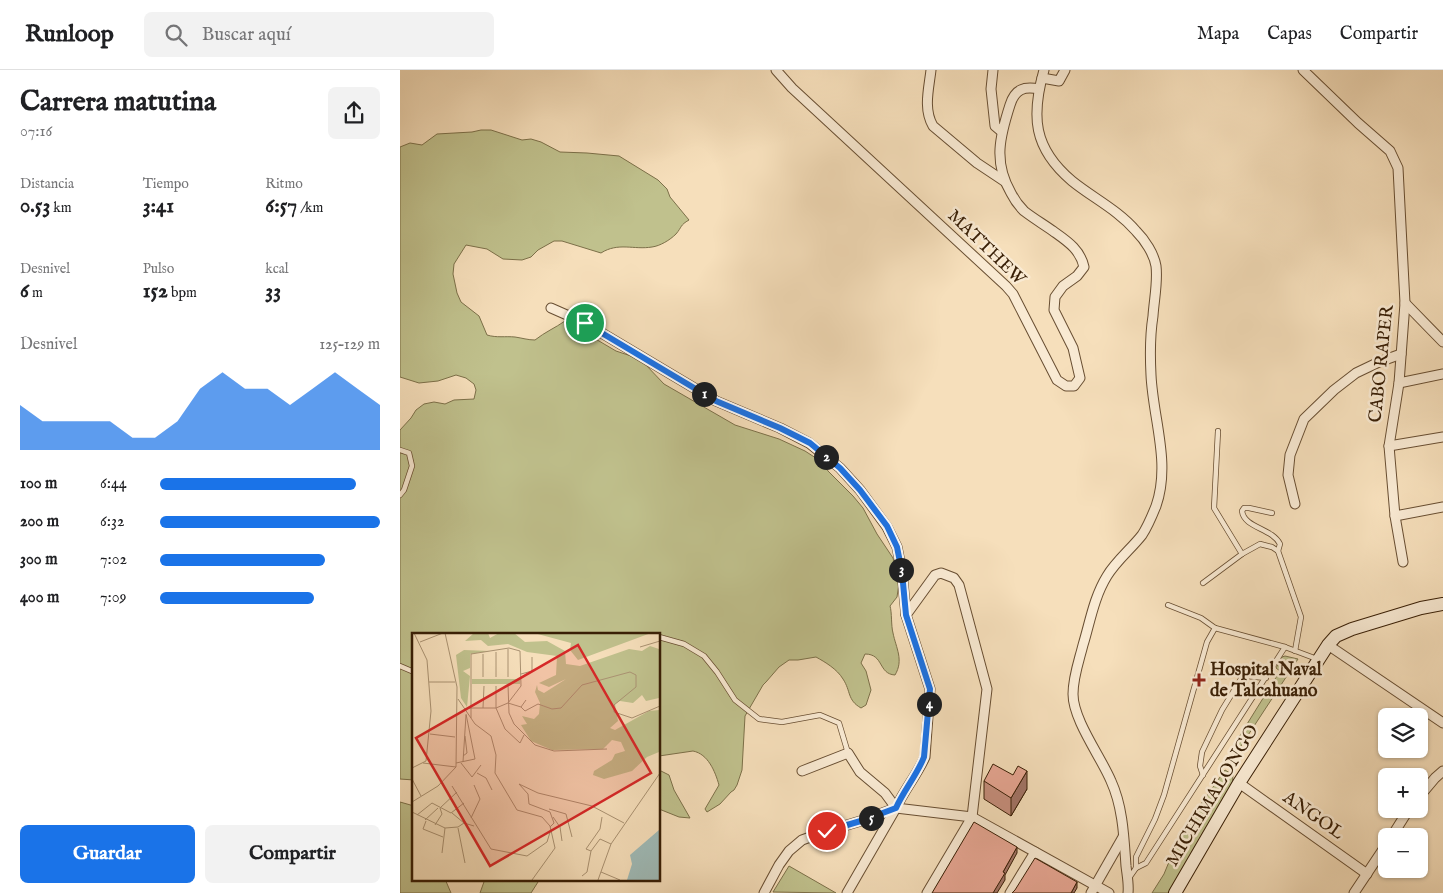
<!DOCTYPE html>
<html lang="es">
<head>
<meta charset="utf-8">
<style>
	:root { --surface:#fff; --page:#f2f2f2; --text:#202124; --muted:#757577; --line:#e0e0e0; --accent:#1a73e8 }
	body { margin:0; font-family:"IM FELL English",serif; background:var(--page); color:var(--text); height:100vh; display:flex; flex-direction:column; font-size:19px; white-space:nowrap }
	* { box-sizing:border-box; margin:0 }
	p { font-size:16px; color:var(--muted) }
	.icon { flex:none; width:28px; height:28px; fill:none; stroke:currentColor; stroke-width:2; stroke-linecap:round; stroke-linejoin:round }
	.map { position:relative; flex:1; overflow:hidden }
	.side { display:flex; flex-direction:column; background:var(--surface); width:400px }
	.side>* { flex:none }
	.tools { position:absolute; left:978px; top:638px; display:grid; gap:10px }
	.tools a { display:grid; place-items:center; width:50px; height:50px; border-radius:8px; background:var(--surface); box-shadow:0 1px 4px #0004; font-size:25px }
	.pin { position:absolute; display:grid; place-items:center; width:42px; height:42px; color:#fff; margin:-21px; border:2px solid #fff; border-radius:50%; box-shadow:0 1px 5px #0007 }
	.km { position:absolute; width:25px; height:25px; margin:-12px; border-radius:50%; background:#222; color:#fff; font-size:14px; line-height:25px; text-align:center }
	.round { display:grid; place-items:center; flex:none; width:52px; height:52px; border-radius:8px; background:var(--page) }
	.head { display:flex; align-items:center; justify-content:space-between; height:85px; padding:0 20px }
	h1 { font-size:28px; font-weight:700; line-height:38px }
	.figures { display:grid; grid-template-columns:repeat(3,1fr); gap:8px; height:85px; padding:5px 20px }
	.figures div { display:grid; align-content:center }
	.figures b { font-size:21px; font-weight:700 }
	.figures small { font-size:14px; font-weight:400 }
	.figures p { font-size:14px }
	.chart { height:140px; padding:10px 20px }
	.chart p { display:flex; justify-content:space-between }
	.chart svg { width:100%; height:90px; margin-top:5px; fill:var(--accent); opacity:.7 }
	.cta { display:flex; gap:10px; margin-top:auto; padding:10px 20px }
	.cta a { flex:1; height:58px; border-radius:8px; background:var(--accent); color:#fff; font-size:20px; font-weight:700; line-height:58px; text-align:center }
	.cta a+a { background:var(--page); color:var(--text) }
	ul { padding:0 20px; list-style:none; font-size:16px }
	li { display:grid; grid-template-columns:80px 60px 1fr; align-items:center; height:38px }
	li i { height:12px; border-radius:6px; background:var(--accent) }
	header { display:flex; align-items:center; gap:30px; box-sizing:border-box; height:70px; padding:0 25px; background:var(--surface); border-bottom:1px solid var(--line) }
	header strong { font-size:24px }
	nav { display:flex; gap:28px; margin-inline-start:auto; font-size:18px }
	.search { width:350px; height:45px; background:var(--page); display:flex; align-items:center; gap:12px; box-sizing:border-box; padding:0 18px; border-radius:8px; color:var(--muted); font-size:19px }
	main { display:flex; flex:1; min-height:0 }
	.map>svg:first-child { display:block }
	.green { fill:#c0c18d; stroke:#7c7049 }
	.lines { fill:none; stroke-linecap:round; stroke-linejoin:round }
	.service-casing { stroke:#684e32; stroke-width:6 }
	.minor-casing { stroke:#684e32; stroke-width:11 }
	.secondary-casing { stroke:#381e05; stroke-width:14 }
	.service { stroke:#f9ead3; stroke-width:4.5 }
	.minor { stroke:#f9ead3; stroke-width:9 }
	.secondary { stroke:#f9ead3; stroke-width:12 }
	.wall { fill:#c78f7e; stroke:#381e05 }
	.shaded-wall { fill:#a27467; stroke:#381e05 }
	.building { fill:#e7a693; stroke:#381e05 }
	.route-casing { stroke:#fff; stroke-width:10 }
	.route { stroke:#1a73e8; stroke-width:6 }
	.poi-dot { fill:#8f2418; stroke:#f9ead3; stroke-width:2 }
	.labels { text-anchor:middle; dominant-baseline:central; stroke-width:5; stroke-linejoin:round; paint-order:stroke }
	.street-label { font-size:18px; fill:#381e05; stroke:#f9ead3 }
	.poi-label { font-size:18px; font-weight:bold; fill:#381e05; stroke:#f9ead3; text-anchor:start }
	.inset-road { fill:none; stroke:#aa9272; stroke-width:1 }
	.view { fill:#d62828; fill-opacity:0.15; stroke:#d62828; stroke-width:2.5 }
	.inset-edge { fill:none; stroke:#381e05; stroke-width:2.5 }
</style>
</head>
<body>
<header>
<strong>Runloop</strong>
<div class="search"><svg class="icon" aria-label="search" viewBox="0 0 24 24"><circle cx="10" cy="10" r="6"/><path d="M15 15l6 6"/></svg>Buscar aquí</div>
<nav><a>Mapa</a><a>Capas</a><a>Compartir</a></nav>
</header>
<main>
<section class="side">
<div class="head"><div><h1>Carrera matutina</h1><p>07:16</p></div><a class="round"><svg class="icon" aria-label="share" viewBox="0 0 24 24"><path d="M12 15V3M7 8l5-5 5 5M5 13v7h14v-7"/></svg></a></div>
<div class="figures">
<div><p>Distancia</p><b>0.53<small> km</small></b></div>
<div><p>Tiempo</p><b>3:41</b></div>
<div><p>Ritmo</p><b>6:57<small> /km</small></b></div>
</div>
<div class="figures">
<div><p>Desnivel</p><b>6<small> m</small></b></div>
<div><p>Pulso</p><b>152<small> bpm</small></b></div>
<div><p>kcal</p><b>33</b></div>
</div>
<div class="chart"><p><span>Desnivel</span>125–129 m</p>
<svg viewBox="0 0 160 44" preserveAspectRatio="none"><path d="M0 44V22L10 30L20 30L30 30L40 30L50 38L60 38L70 30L80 14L90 6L100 14L110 14L120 22L130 14L140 6L150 14L160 22V44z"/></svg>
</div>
<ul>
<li><b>100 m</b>6:44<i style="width:89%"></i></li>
<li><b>200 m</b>6:32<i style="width:100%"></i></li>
<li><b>300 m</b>7:02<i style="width:75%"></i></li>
<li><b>400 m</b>7:09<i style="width:70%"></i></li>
</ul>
<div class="cta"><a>Guardar</a><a>Compartir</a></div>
</section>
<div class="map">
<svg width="1043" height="823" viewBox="0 0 1043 823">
	<rect width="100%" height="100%" fill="#f6dfbb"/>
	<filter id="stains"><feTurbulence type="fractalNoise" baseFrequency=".004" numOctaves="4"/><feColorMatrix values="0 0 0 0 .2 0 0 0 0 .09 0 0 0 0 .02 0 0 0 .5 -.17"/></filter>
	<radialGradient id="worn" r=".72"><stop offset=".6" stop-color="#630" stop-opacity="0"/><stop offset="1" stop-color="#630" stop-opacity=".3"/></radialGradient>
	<g class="green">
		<path d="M81,60H91L122,70L131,69L141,72L160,82L187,83L219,86L258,110L267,119L270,127L289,150C280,155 282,157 276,164C270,170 260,176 252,177C234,180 218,172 201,183L162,171H154L138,180L131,187L122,190L103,189L87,179L66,175L54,194L53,204L57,223L61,232L79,246L87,265C97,268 105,266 115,267C122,268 128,270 135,270C145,262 155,258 165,251L216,281L231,286L245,294L264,314L335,355L379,369L405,381L422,392L428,401L453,426L463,438L477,464L493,488L499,513L497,527L490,536C492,542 491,556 493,563C496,578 504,590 495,605C478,604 484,584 465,584L461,593L466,601L471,620L466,635L461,638C447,630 451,621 443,609C437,599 425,592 416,587L398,590H389L379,597L366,612L363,615L345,646L342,700L337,715L334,720L331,722L320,734L307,742L305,739L319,715C315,701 308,684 293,681L259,686V564H14V710L0,709V360L11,348L16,340L24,334L34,332L45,334L54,330L74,329L76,320L74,314L66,308L56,305L38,311L19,313L0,307V77L10,73L22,75L37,64L72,62Z"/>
		<polygon points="885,586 898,589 837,682 835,681 834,675 880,601 876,598 882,587"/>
		<polygon points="259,700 269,705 274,720 290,748 279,747 259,739"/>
		<polygon points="825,700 833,705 832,719 768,823 752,823 764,804 778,770 784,758"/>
		<polygon points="0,732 14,736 14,809 45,809 51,823 0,823"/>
		<polygon points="389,796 436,823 373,822"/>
		<polygon points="85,809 141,809 138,812 131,823 80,823"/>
	</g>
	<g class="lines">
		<defs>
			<g id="service">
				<polyline points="818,361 814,438 842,484"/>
				<polyline points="0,380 9,383 12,396 4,420 0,425"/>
				<path d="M872,443L849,438H844L842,441C844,458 872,458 880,474L878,481"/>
				<polyline points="803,513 842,484 860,474 872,477 878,481 901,547 895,581"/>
				<polyline points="768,535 801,548 815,558"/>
				<polyline points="259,567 284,574 304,586 317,602 335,630 359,649 382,652 420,645 439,653 448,683"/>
				<polyline points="0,596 14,602"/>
				<polyline points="803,705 800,696 802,682 822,640 841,609 846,606 866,608"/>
				<polyline points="736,798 746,793 885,577"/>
				<polyline points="729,808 736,798 736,787 755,749 764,725 807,572 815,558 885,577 917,589"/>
			</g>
			<g id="minor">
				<path d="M376,0L392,18L606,216L613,224L657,310L666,316H674L680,308L673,278L654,240L655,227L663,216L677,206L684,197C680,179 667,171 653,161C643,154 633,148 624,141C619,136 614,129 611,123C593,92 600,66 610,35C615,19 624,16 639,19"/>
				<path d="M531,0C529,18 523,39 533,56L577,93L604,111"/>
				<polyline points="593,0 591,19 595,56 601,61"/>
				<path d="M644,0C631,46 633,78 672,111C693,128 718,140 736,161C745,170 754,184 756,196C758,212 754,230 753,246C750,265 750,286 751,305C753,349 771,393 756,436C752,446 748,456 742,465C731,479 716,491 707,506C694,527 690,552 683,575C679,591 673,607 673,624C673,650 701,687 711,711C723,737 724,768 726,796C727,805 729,814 728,823"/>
				<polyline points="903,0 958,53 990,81 998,98 1005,233 999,313 989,376 995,446 1003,492"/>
				<polyline points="642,8 659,11 665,0"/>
				<polyline points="1005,233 1043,272"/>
				<path d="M151,238L185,253L316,331L380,358L409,373L440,398L460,420L487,457L497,477L502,502L506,545L530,619L525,687C517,705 504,720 496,738L447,823"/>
				<polyline points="999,313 1043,304"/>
				<polyline points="989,376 1043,367"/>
				<polyline points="895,434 888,405 890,385 904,349 934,320 956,303 979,292 1001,284"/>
				<polyline points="995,446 1043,437"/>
				<polyline points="506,545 535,505 541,503 554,508 559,515 587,619 572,747 527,823"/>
				<polyline points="928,575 1043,653"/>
				<polyline points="402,701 448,683 460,702 485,723 496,738"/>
				<polyline points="839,713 967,804"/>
				<polyline points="1019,727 1035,708 1043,701"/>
				<polyline points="992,766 1009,739"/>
				<polyline points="364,823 379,795 389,781 402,770 427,761 464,750 496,738 572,747 709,823"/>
				<polyline points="610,823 635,782"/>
				<polyline points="691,823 723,767"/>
				<polyline points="954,823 986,775"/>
			</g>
			<polyline id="secondary" points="775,823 839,713 928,575 936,566 952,559 1021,538 1043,534"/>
		</defs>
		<use href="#service" class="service-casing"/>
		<use href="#minor" class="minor-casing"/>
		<use href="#secondary" class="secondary-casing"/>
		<use href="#service" class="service"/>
		<use href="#minor" class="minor"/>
		<use href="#secondary" class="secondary"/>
	</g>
	<polygon class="wall" points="584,711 627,719 611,746 584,729"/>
	<g class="shaded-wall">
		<polygon points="627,701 627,719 611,746 611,728"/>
		<polygon points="617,777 617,783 605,805 605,810 597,823 593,823 603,802"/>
		<polygon points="677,812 677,818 674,823 671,823"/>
	</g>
	<g class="building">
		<polygon points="593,694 613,705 618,696 627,701 611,728 584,711"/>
		<polygon points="574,752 617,777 603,802 605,803 593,823 532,823"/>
		<polygon points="635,788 677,812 671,823 612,823 615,820"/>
	</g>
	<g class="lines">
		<defs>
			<path id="route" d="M185,253L316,331L380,358L410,373L440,398L460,420L487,456L497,477L502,502L506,545L530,619L524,687C517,705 504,720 496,738L464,750L427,761"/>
		</defs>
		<use href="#route" class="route-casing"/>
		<use href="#route" class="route"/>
	</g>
	<path class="poi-dot" d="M796.5 602.5h5v5h5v5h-5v5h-5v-5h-5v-5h5z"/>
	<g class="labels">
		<g class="street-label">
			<text transform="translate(586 178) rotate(44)">MATTHEW</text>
			<text transform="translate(982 294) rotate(-84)">CABO RAPER</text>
			<text transform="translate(813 726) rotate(-59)">MICHIMALONGO</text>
			<text transform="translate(913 746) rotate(35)">ANGOL</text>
		</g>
		<g class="poi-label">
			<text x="810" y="600">Hospital Naval<tspan x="810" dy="21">de Talcahuano</tspan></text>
		</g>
	</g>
	<g transform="translate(12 563)">
		<rect width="248" height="248" fill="#f6dfbb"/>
		<path d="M62,0H76L78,5L87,0H102L113,9L135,8L153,18L154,31L168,33L217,16L230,18L238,13L247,16V65L234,68L230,62L221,70L208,68L203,71L206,88L198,95L203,97L237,78L247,77V119L235,124L220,138L192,146L181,142L182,138L200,127L203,121L213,118L209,109L200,107L191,116L140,117L119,108L109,92L115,91L110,83L122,86L127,81L128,70L123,59L125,52L126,57L132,60L154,46L137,54L127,50L144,42L145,23L115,19L96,11L76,13L69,7L53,8ZM122,0H239L166,27L158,17L159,10ZM52,17L78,18L58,21V35L51,38L58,43L55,74L49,65L44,22ZM60,46H108V51H60Z" fill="#c0c18d"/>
		<path d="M247,197V247H215L220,231L218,222Z" fill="#9fbbb8"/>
		<path class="inset-road" d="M8,9L31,0M228,14L248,8M96,16V44M84,19V44M71,21V44M109,41L120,38V24M17,49H43M96,52L97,80L102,91L123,112L142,118L195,116M84,53V75L93,96L108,110L112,102M46,66L63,91L79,103L84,122L83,140L105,177L130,184L138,193L143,215L120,247M96,70L109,74L114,67M109,74L113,78L126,71L140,76L149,75L170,52L218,39L224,42V54L202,72V79L220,85L248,73M71,75L72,53M52,76L59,75H84L96,70L109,53L108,18L97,15L59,21V85M18,101L43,104M51,123L55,120L53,103M51,129L54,82M11,130L44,134M44,130L63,126L54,81M49,130L60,144L69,132M0,135L14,128L19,78L15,27L2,0M65,140L74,145L80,157M0,146L9,163M40,153L79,216L115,223L135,209L139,196M0,169L26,153L44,134L45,54L33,0M137,176L154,181L160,204M0,179L33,195L46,194L52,190M40,180L52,190L62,193M5,182L20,170L39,180L52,170M141,184L148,194L150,208M190,184L188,196L174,216L179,218L188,206L199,211M59,185L68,166L62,152M13,187L26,175M14,188L11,196L31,204M23,192L30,181L28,175L45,159M138,194L142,190L138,179L117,171L116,161L107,151L126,160L180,173L212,190M46,195L53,230M30,220L33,195M189,239L208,247M170,243L175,239L179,218M186,247L199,211L248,140"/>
		<path class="view" d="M166,12L239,140L78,233L4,105Z"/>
		<rect width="248" height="248" class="inset-edge"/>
	</g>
	<rect width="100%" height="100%" filter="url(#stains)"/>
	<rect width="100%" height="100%" fill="url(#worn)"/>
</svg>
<div class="tools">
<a><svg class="icon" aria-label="layers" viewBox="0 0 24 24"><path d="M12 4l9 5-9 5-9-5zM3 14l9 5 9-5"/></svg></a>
<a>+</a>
<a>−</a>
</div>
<div class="pin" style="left:185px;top:253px;background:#1e9e55"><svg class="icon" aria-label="arrive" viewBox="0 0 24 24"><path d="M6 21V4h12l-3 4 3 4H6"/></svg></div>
<div class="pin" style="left:427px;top:761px;background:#d93025"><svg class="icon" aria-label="check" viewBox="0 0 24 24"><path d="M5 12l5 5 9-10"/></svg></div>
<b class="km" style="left:304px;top:324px">1</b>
<b class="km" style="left:426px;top:387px">2</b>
<b class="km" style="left:501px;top:500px">3</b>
<b class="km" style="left:529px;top:634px">4</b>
<b class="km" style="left:471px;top:748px">5</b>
</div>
</main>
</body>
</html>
